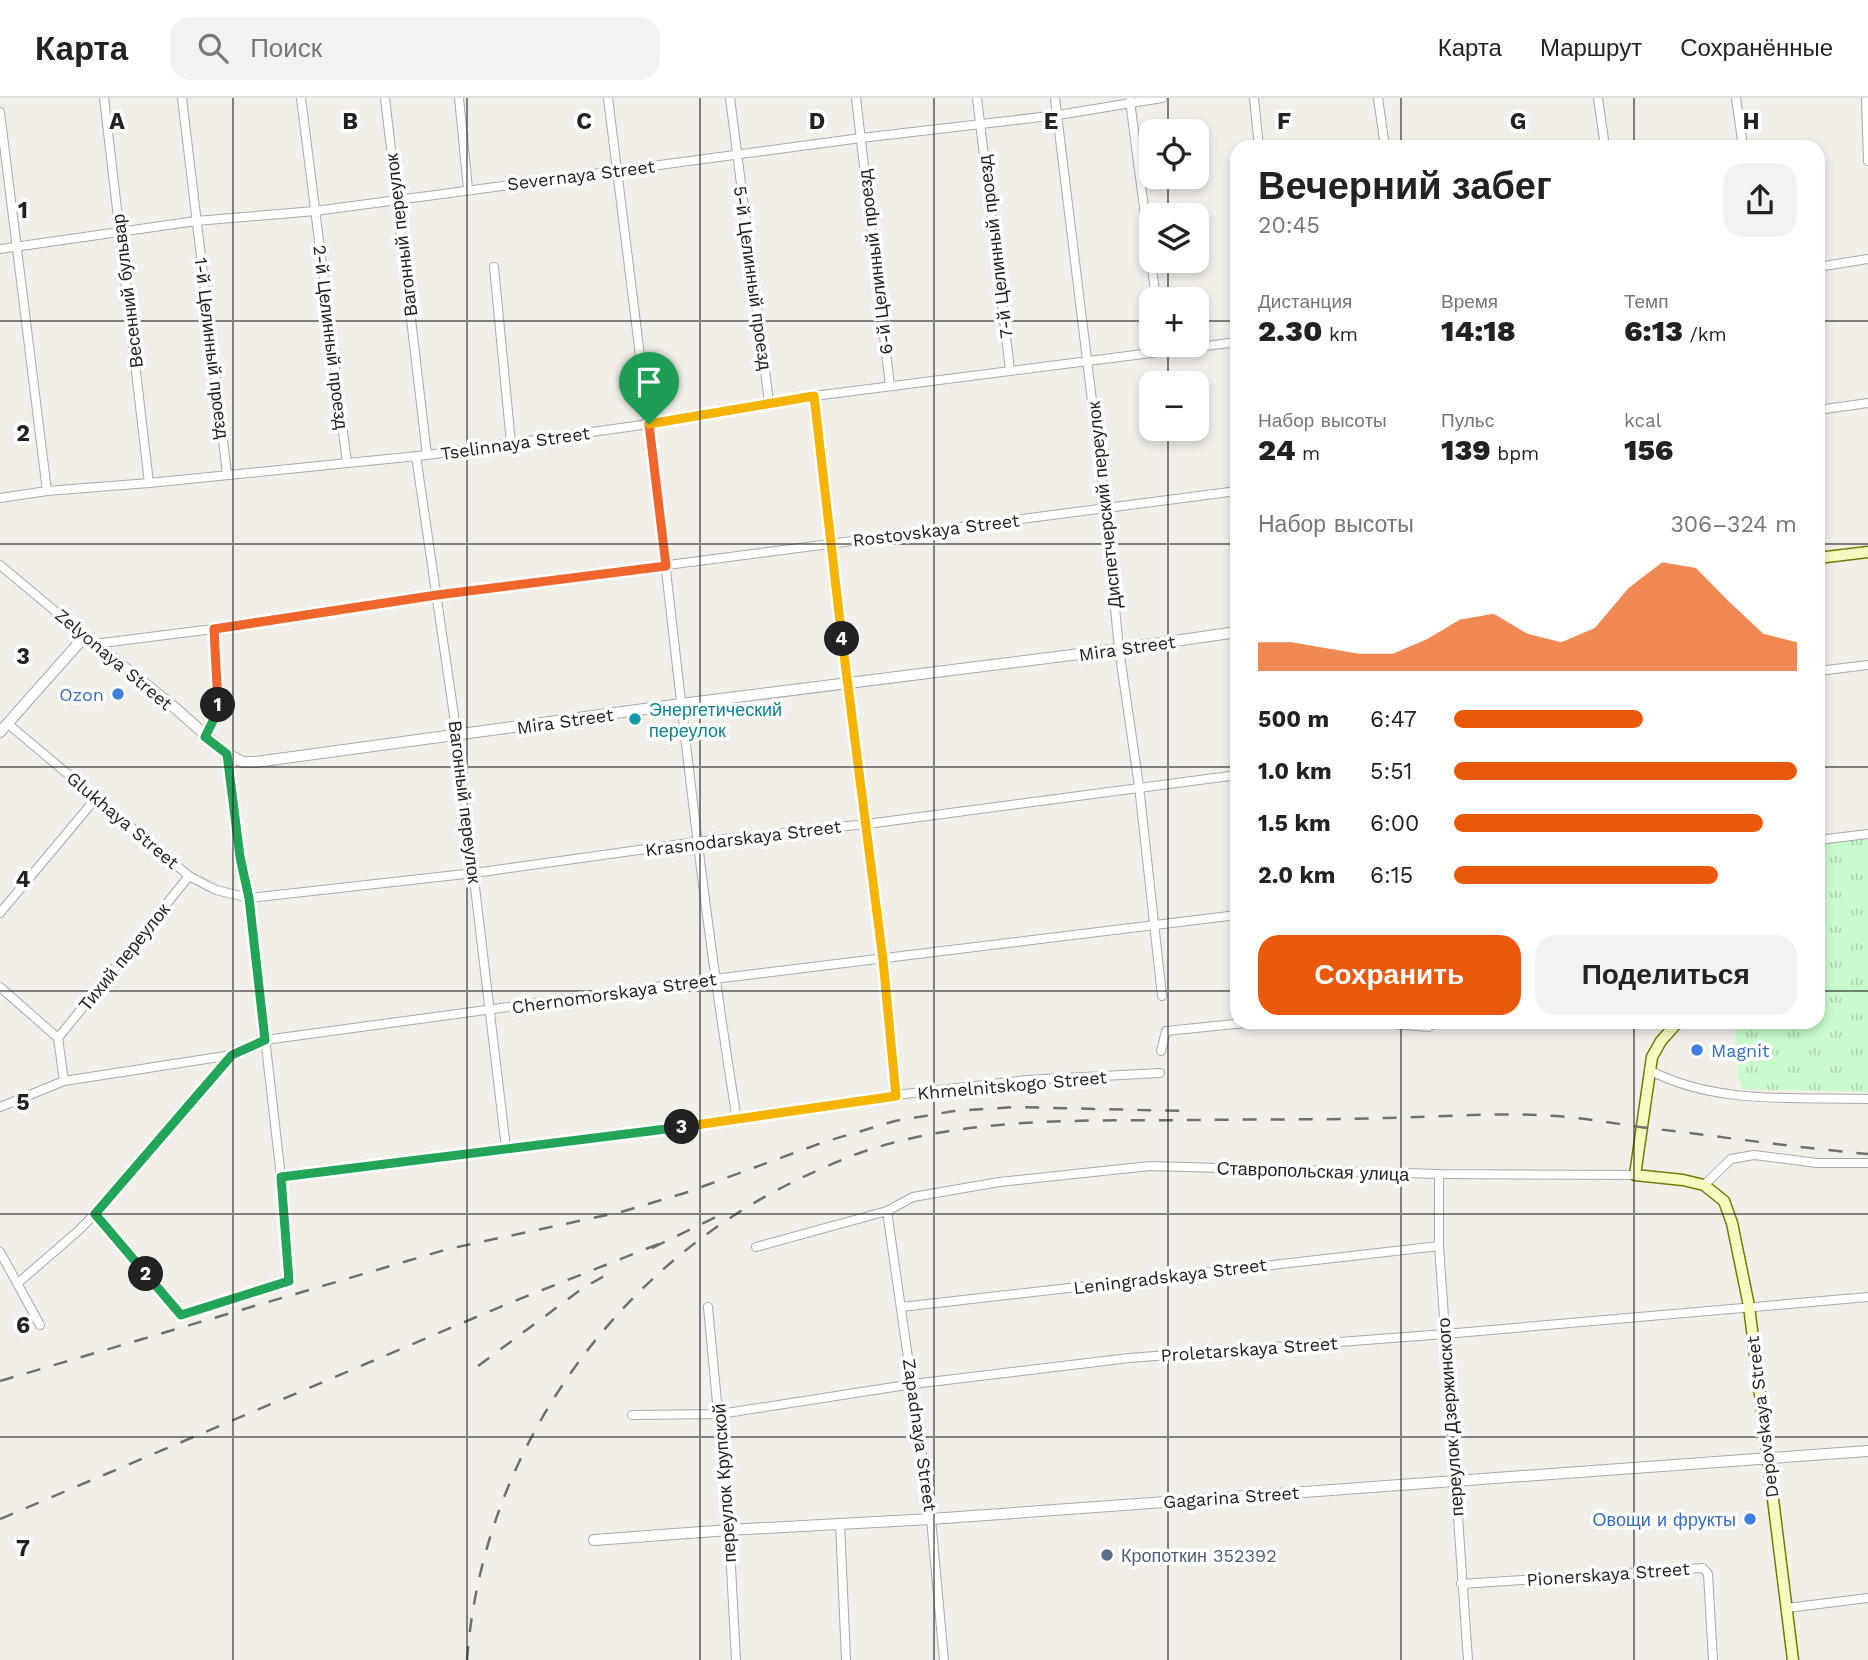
<!DOCTYPE html>
<html lang="ru">
<head>
<meta charset="utf-8">
<style>
	:root { --surface:#fff; --page:#f2f2f2; --text:#222; --muted:#767676; --line:#e0e0e0; --accent:#ea580c }
	body { margin:0; font-family:"Work Sans",sans-serif; background:var(--page); color:var(--text); height:100vh; display:flex; flex-direction:column; font-size:26px; white-space:nowrap }
	* { box-sizing:border-box; margin:0 }
	p { font-size:23px; color:var(--muted) }
	.icon { flex:none; width:38px; height:38px; fill:none; stroke:currentColor; stroke-width:2; stroke-linecap:round; stroke-linejoin:round }
	.map { position:relative; flex:1; overflow:hidden }
	.sheet { position:absolute; left:1230px; top:42px; width:595px; height:889px; display:flex; flex-direction:column; background:var(--surface); border-radius:21px; box-shadow:0 4px 10px #0003 }
	.sheet>* { flex:none }
	.buttons { position:absolute; left:1139px; top:21px; display:grid; gap:14px }
	.buttons a { display:grid; place-items:center; width:70px; height:70px; border-radius:14px; background:var(--surface); box-shadow:0 4px 10px #0003; font-size:35px }
	.pin { position:absolute; display:grid; place-items:center; width:60px; height:60px; color:#fff; margin:-72px -30px; border-radius:50% 50% 50% 0; rotate:-45deg; box-shadow:0 0 7px #0007 }
	.pin .icon { rotate:45deg }
	.km { position:absolute; width:35px; height:35px; margin:-18px; border-radius:50%; background:#222; color:#fff; font-size:19px; line-height:35px; text-align:center }
	.round { display:grid; place-items:center; flex:none; width:74px; height:74px; border-radius:21px; background:var(--page) }
	.overview { display:flex; align-items:center; justify-content:space-between; height:119px; padding:0 28px }
	h1 { font-size:38px; font-weight:800; line-height:52px }
	.metrics { display:grid; grid-template-columns:repeat(3,1fr); gap:10px; height:119px; padding:7px 28px }
	.metrics div { display:grid; align-content:center }
	.metrics b { font-size:30px; font-weight:800 }
	.metrics small { font-size:19px; font-weight:400 }
	.metrics p { font-size:19px }
	.chart { height:196px; padding:14px 28px }
	.chart p { display:flex; justify-content:space-between }
	.chart svg { width:100%; height:126px; margin-top:7px; fill:var(--accent); opacity:.7 }
	.cta { display:flex; gap:14px; margin-top:auto; padding:14px 28px }
	.cta a { flex:1; height:80px; border-radius:21px; background:var(--accent); color:#fff; font-size:28px; font-weight:800; line-height:80px; text-align:center }
	.cta a+a { background:var(--page); color:var(--text) }
	ul { padding:0 28px; list-style:none; font-size:23px }
	li { display:grid; grid-template-columns:112px 84px 1fr; align-items:center; height:52px }
	li i { height:18px; border-radius:9px; background:var(--accent) }
	header { display:flex; align-items:center; gap:42px; box-sizing:border-box; height:98px; padding:0 35px; background:var(--surface); border-bottom:2px solid var(--line) }
	header strong { font-size:33px }
	nav { display:flex; gap:38px; margin-inline-start:auto; font-size:24px }
	.search { width:490px; height:63px; background:var(--page); display:flex; align-items:center; gap:18px; box-sizing:border-box; padding:0 24px; border-radius:21px; color:var(--muted); font-size:26px }
	.map>svg:first-child { display:block }
	.park { fill:url(#park-tufts) }
	.lines { fill:none; stroke-linecap:round; stroke-linejoin:round }
	.minor-casing { stroke:#a9a9a9; stroke-width:10 }
	.tertiary-casing { stroke:#a9a9a9; stroke-width:12 }
	.secondary-casing { stroke:#707d05; stroke-width:13 }
	.minor { stroke:#fff; stroke-width:8 }
	.tertiary { stroke:#fff; stroke-width:10 }
	.secondary { stroke:#f7fabf; stroke-width:10 }
	.rail { stroke:#707070; stroke-width:2.5; stroke-dasharray:14 14; stroke-linecap:butt }
	.split-1-casing { stroke:#fff; stroke-width:14 }
	.split-2-casing { stroke:#fff; stroke-width:14 }
	.split-3-casing { stroke:#fff; stroke-width:14 }
	.split-4-casing { stroke:#fff; stroke-width:14 }
	.split-5-casing { stroke:#fff; stroke-width:14 }
	.split-1 { stroke:#f0652b; stroke-width:9 }
	.split-2 { stroke:#22a559; stroke-width:9 }
	.split-3 { stroke:#22a559; stroke-width:9 }
	.split-4 { stroke:#f5b400; stroke-width:9 }
	.split-5 { stroke:#f5b400; stroke-width:9 }
	.grid { fill:none; stroke:#222; stroke-width:2; stroke-opacity:0.55 }
	.shop-dot { fill:#3f7fe0; stroke:#fff; stroke-width:2.5 }
	.culture-dot { fill:#0f9aa8; stroke:#fff; stroke-width:2.5 }
	.service-dot { fill:#5c6f8a; stroke:#fff; stroke-width:2.5 }
	.labels { text-anchor:middle; dominant-baseline:central; stroke-width:7; stroke-linejoin:round; paint-order:stroke }
	.street-label { font-size:18px; fill:#222; stroke:#fff }
	.shop-label { font-size:18px; fill:#366cbe; stroke:#fff; text-anchor:end }
	.culture-label { font-size:18px; fill:#0d838f; stroke:#fff; text-anchor:start }
	.service-label { font-size:18px; fill:#4e5e75; stroke:#fff; text-anchor:start }
	.grid-label { font-size:23px; text-anchor:middle; font-weight:bold; fill:#222; stroke:#fff; stroke-width:7; stroke-linejoin:round; paint-order:stroke }
</style>
</head>
<body>
<header>
<strong>Карта</strong>
<div class="search"><svg class="icon" aria-label="search" viewBox="0 0 24 24"><circle cx="10" cy="10" r="6"/><path d="M15 15l6 6"/></svg>Поиск</div>
<nav><a>Карта</a><a>Маршрут</a><a>Сохранённые</a></nav>
</header>
<div class="map">
<svg width="1868" height="1562" viewBox="0 0 1868 1562">
	<defs>
		<pattern id="park-tufts" width="24" height="20" patternUnits="userSpaceOnUse" patternTransform="scale(1.75)"><rect width="24" height="20" fill="#c8facc"/><path d="M3 7l-1-3M5 7V3M7 7l1-3M15 17l-1-3M17 17v-4M19 17l1-3" fill="none" stroke="#acd6af"/></pattern>
	</defs>
	<rect width="100%" height="100%" fill="#f2efe9"/>
	<polygon class="park" points="1868,741 1868,994 1743,991 1739,983 1735,924 1818,924 1818,746"/>
	<g class="lines">
		<defs>
			<g id="minor">
				<polyline points="104,0 149,385"/>
				<polyline points="182,0 227,376"/>
				<polyline points="301,0 347,365"/>
				<polyline points="385,0 427,357"/>
				<polyline points="459,0 468,91"/>
				<path d="M608,0C627,157 648,315 666,472C687,656 707,839 737,1022"/>
				<polyline points="730,0 769,304"/>
				<polyline points="856,0 890,288"/>
				<polyline points="977,0 1010,272"/>
				<polyline points="1055,0 1105,409 1119,551 1139,688 1162,898"/>
				<polyline points="1254,0 1259,49"/>
				<polyline points="1378,0 1385,49"/>
				<polyline points="1598,0 1605,49"/>
				<polyline points="1736,0 1743,49"/>
				<polyline points="1866,0 1868,63"/>
				<polyline points="1130,3 1156,201"/>
				<polyline points="0,14 47,393"/>
				<polyline points="0,151 196,123 315,113 861,40 1058,17 1162,0"/>
				<polyline points="494,169 511,345"/>
				<polyline points="1818,169 1868,161"/>
				<polyline points="814,298 883,862 896,997"/>
				<polyline points="1818,312 1868,305"/>
				<polyline points="416,358 457,638 506,1050"/>
				<polyline points="0,400 47,393 149,385 427,357 649,326 814,298 1237,244"/>
				<polyline points="0,467 85,538"/>
				<polyline points="94,546 213,531 437,497 1237,393"/>
				<polyline points="1818,573 1868,567"/>
				<polyline points="7,625 189,778 216,792 249,800 474,775 696,744 867,726 1237,677"/>
				<polyline points="205,639 218,613 213,531"/>
				<polyline points="1818,742 1868,736"/>
				<polyline points="0,815 97,699"/>
				<polyline points="0,889 58,940 64,983"/>
				<polyline points="1369,924 1429,929 1438,924"/>
				<polyline points="58,940 189,778"/>
				<polyline points="1161,953 1166,933 1255,924"/>
				<path d="M1649,972C1716,1007 1794,999 1868,1001"/>
				<polyline points="0,1009 64,983 232,957 265,942 714,881 1237,817"/>
				<polyline points="1439,1076 1439,1148 1468,1562"/>
				<polyline points="281,1079 737,1022 896,997 1026,982 1160,975"/>
				<polyline points="1704,1087 1731,1061 1754,1057 1817,1065 1868,1065"/>
				<polyline points="887,1113 931,1421 944,1562"/>
				<polyline points="95,1116 181,1217 289,1183 281,1079 249,800 240,759 227,656"/>
				<polyline points="756,1149 887,1113 913,1099 999,1084 1150,1068 1439,1076 1635,1077"/>
				<polyline points="0,1154 40,1227"/>
				<polyline points="18,1185 78,1133 95,1116 231,958"/>
				<polyline points="708,1209 729,1432 736,1562"/>
				<polyline points="901,1209 1439,1148"/>
				<polyline points="632,1317 720,1316 913,1286 1129,1260 1445,1236 1868,1199"/>
				<polyline points="840,1425 846,1562"/>
				<polyline points="1461,1486 1703,1470 1708,1476 1713,1562"/>
				<polyline points="1787,1510 1868,1500"/>
			</g>
			<g id="tertiary">
				<polyline points="0,634 85,538 174,609 227,656 243,664 256,664 681,606 1119,551 1237,534"/>
				<polyline points="594,1442 729,1432 931,1421 1868,1353"/>
			</g>
			<g id="secondary">
				<polyline points="1818,460 1868,454"/>
				<polyline points="1678,924 1661,943 1652,959 1635,1077 1683,1082 1704,1087 1724,1103 1732,1125 1749,1208 1793,1562"/>
			</g>
		</defs>
		<use href="#minor" class="minor-casing"/>
		<use href="#tertiary" class="tertiary-casing"/>
		<use href="#secondary" class="secondary-casing"/>
		<use href="#minor" class="minor"/>
		<use href="#tertiary" class="tertiary"/>
		<use href="#secondary" class="secondary"/>
		<g class="rail">
			<polyline points="652,1150 716,1119"/>
			<polyline points="478,1268 583,1190 613,1173"/>
			<polyline points="0,1283 448,1151 621,1114 685,1095 824,1044 895,1023 954,1013 1015,1009 1185,1013"/>
			<polyline points="0,1421 507,1206 661,1145"/>
			<path d="M467,1562C482,1356 613,1170 799,1081C824,1069 851,1057 878,1049C981,1018 1093,1023 1199,1022C1261,1021 1323,1022 1386,1020C1442,1019 1499,1014 1556,1018C1584,1020 1612,1025 1640,1029C1716,1038 1792,1049 1868,1056"/>
		</g>
	</g>
	<g class="lines">
		<defs>
			<polyline id="split-1" points="218,607 214,531 437,497 666,468 649,326"/>
			<polyline id="split-2" points="146,1176 95,1116 232,957 265,942 249,800 240,759 227,656 205,639 218,613 218,607"/>
			<polyline id="split-3" points="146,1176 181,1217 289,1183 281,1079 682,1029"/>
			<polyline id="split-4" points="682,1029 896,998 883,862 842,541"/>
			<polyline id="split-5" points="649,326 814,298 842,541"/>
		</defs>
		<use href="#split-1" class="split-1-casing"/>
		<use href="#split-2" class="split-2-casing"/>
		<use href="#split-3" class="split-3-casing"/>
		<use href="#split-4" class="split-4-casing"/>
		<use href="#split-5" class="split-5-casing"/>
		<use href="#split-1" class="split-1"/>
		<use href="#split-2" class="split-2"/>
		<use href="#split-3" class="split-3"/>
		<use href="#split-4" class="split-4"/>
		<use href="#split-5" class="split-5"/>
	</g>
	<path class="grid" d="M233,0V1562M467,0V1562M700,0V1562M934,0V1562M1168,0V33M1401,0V49M1634,0V49M1168,79V117M1168,163V201M0,223H1152M1197,223H1237M1818,223H1868M1168,247V285M1168,331V1562M0,446H1237M1818,446H1868M0,669H1237M1818,669H1868M0,893H1237M1818,893H1868M1401,924V1562M1634,924V1562M0,1116H1868M0,1339H1868"/>
	<g class="shop-dot">
		<circle cx="118" cy="596" r="7"/>
		<circle cx="1697" cy="952" r="7"/>
		<circle cx="1750" cy="1421" r="7"/>
	</g>
	<circle class="culture-dot" cx="635" cy="621" r="7"/>
	<circle class="service-dot" cx="1107" cy="1457" r="7"/>
	<g class="labels">
		<g class="street-label">
			<text transform="translate(581 77) rotate(-7)">Severnaya Street</text>
			<text transform="translate(401 137) rotate(-97)">Вагонный переулок</text>
			<text transform="translate(995 149) rotate(-97)">7-й Целинный проезд</text>
			<text transform="translate(875 164) rotate(-97)">6-й Целинный проезд</text>
			<text transform="translate(753 180) rotate(82)">5-й Целинный проезд</text>
			<text transform="translate(127 193) rotate(-97)">Весенний бульвар</text>
			<text transform="translate(331 239) rotate(83)">2-й Целинный проезд</text>
			<text transform="translate(212 250) rotate(83)">1-й Целинный проезд</text>
			<text transform="translate(515 345) rotate(-8)">Tselinnaya Street</text>
			<text transform="translate(1104 407) rotate(-96)">Диспетчерский переулок</text>
			<text transform="translate(936 432) rotate(-7)">Rostovskaya Street</text>
			<text transform="translate(1127 550) rotate(-8)">Mira Street</text>
			<text transform="translate(114 561) rotate(40)">Zelyonaya Street</text>
			<text transform="translate(565 623) rotate(-8)">Mira Street</text>
			<text transform="translate(465 704) rotate(83)">Вагонный переулок</text>
			<text transform="translate(123 722) rotate(40)">Glukhaya Street</text>
			<text transform="translate(743 740) rotate(-7)">Krasnodarskaya Street</text>
			<text transform="translate(124 859) rotate(-51)">Тихий переулок</text>
			<text transform="translate(614 895) rotate(-8)">Chernomorskaya Street</text>
			<text transform="translate(1012 987) rotate(-5)">Khmelnitskogo Street</text>
			<text transform="translate(1313 1073) rotate(2)">Ставропольская улица</text>
			<text transform="translate(1170 1178) rotate(-7)">Leningradskaya Street</text>
			<text transform="translate(1249 1251) rotate(-4)">Proletarskaya Street</text>
			<text transform="translate(1450 1319) rotate(-94)">переулок Дзержинского</text>
			<text transform="translate(1762 1319) rotate(-97)">Depovskaya Street</text>
			<text transform="translate(920 1337) rotate(82)">Zapadnaya Street</text>
			<text transform="translate(724 1385) rotate(-94)">переулок Крупской</text>
			<text transform="translate(1231 1399) rotate(-4)">Gagarina Street</text>
			<text transform="translate(1608 1476) rotate(-4)">Pionerskaya Street</text>
		</g>
		<g class="shop-label">
			<text x="104" y="596">Ozon</text>
			<text x="1711" y="952" text-anchor="start">Magnit</text>
			<text x="1736" y="1421">Овощи и фрукты</text>
		</g>
		<g class="culture-label">
			<text x="649" y="611">Энергетический<tspan x="649" dy="21">переулок</tspan></text>
		</g>
		<g class="service-label">
			<text x="1121" y="1457">Кропоткин 352392</text>
		</g>
	</g>
	<g class="grid-label">
		<text x="117" y="31">A</text>
		<text x="350" y="31">B</text>
		<text x="584" y="31">C</text>
		<text x="817" y="31">D</text>
		<text x="1051" y="31">E</text>
		<text x="1284" y="31">F</text>
		<text x="1518" y="31">G</text>
		<text x="1751" y="31">H</text>
		<text x="23" y="120">1</text>
		<text x="23" y="343">2</text>
		<text x="23" y="566">3</text>
		<text x="23" y="789">4</text>
		<text x="23" y="1012">5</text>
		<text x="23" y="1235">6</text>
		<text x="23" y="1458">7</text>
	</g>
</svg>
<div class="buttons">
<a><svg class="icon" aria-label="locate" viewBox="0 0 24 24"><circle cx="12" cy="12" r="6"/><path d="M12 2v4M12 18v4M2 12h4M18 12h4"/></svg></a>
<a><svg class="icon" aria-label="layers" viewBox="0 0 24 24"><path d="M12 4l9 5-9 5-9-5zM3 14l9 5 9-5"/></svg></a>
<a>+</a>
<a>−</a>
</div>
<div class="pin" style="left:649px;top:326px;background:#1e9e55"><svg class="icon" aria-label="arrive" viewBox="0 0 24 24"><path d="M6 21V4h12l-3 4 3 4H6"/></svg></div>
<b class="km" style="left:218px;top:607px">1</b>
<b class="km" style="left:146px;top:1176px">2</b>
<b class="km" style="left:682px;top:1029px">3</b>
<b class="km" style="left:842px;top:541px">4</b>
<section class="sheet">
<div class="overview"><div><h1>Вечерний забег</h1><p>20:45</p></div><a class="round"><svg class="icon" aria-label="share" viewBox="0 0 24 24"><path d="M12 15V3M7 8l5-5 5 5M5 13v7h14v-7"/></svg></a></div>
<div class="metrics">
<div><p>Дистанция</p><b>2.30<small> km</small></b></div>
<div><p>Время</p><b>14:18</b></div>
<div><p>Темп</p><b>6:13<small> /km</small></b></div>
</div>
<div class="metrics">
<div><p>Набор высоты</p><b>24<small> m</small></b></div>
<div><p>Пульс</p><b>139<small> bpm</small></b></div>
<div><p>kcal</p><b>156</b></div>
</div>
<div class="chart"><p><span>Набор высоты</span>306–324 m</p>
<svg viewBox="0 0 160 44" preserveAspectRatio="none"><path d="M0 44V34L10 34L20 36L30 38L40 38L50 33L60 26L70 24L80 31L90 34L100 29L110 15L120 6L130 8L140 20L150 31L160 34V44z"/></svg>
</div>
<ul>
<li><b>500 m</b>6:47<i style="width:55%"></i></li>
<li><b>1.0 km</b>5:51<i style="width:100%"></i></li>
<li><b>1.5 km</b>6:00<i style="width:90%"></i></li>
<li><b>2.0 km</b>6:15<i style="width:77%"></i></li>
</ul>
<div class="cta"><a>Сохранить</a><a>Поделиться</a></div>
</section>
</div>
</body>
</html>
